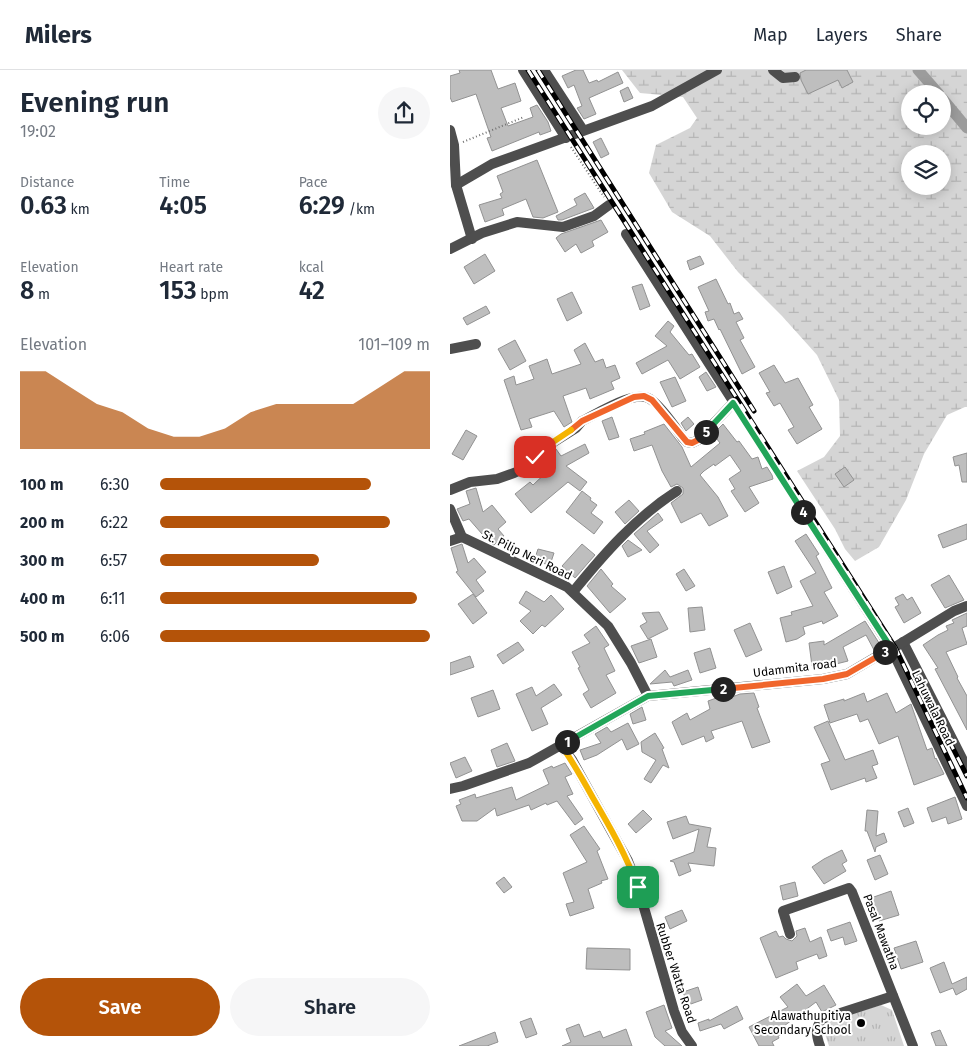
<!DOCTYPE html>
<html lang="en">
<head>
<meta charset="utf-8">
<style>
	:root { --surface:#fff; --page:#f6f6f7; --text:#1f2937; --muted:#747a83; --line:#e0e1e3; --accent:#b45309 }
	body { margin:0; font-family:"Fira Sans",sans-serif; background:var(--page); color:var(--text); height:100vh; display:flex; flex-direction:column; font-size:19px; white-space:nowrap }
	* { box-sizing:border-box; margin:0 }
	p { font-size:16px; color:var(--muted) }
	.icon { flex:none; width:28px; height:28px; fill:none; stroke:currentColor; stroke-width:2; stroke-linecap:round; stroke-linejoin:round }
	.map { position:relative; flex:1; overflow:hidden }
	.panel { display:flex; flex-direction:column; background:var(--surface); width:450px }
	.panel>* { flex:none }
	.buttons { position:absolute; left:451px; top:15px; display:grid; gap:10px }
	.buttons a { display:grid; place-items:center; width:50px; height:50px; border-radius:50%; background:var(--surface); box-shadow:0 2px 12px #0003; font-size:25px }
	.pin { position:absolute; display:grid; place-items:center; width:42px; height:42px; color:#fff; margin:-21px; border-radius:10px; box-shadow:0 2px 8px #0006 }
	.km { position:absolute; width:25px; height:25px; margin:-12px; border-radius:50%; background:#222; color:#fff; font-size:14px; line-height:25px; text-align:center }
	.round { display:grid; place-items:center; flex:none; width:52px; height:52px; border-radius:26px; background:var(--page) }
	.overview { display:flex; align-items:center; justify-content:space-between; height:85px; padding:0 20px }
	h1 { font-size:28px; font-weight:600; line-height:38px }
	.figures { display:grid; grid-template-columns:repeat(3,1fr); gap:8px; height:85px; padding:5px 20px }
	.figures div { display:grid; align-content:center }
	.figures b { font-size:25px; font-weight:600 }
	.figures small { font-size:14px; font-weight:400 }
	.figures p { font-size:14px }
	.chart { height:140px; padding:10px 20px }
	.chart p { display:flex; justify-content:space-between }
	.chart svg { width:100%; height:90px; margin-top:5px; fill:var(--accent); opacity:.7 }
	.action { display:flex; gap:10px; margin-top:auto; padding:10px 20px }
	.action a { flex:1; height:58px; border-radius:30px; background:var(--accent); color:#fff; font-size:20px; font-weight:600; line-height:58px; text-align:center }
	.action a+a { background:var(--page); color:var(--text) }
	ul { padding:0 20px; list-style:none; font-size:16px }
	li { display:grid; grid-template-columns:80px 60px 1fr; align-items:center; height:38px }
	li i { height:12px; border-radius:6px; background:var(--accent) }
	header { display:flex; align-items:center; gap:30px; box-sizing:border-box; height:70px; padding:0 25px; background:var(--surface); border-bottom:1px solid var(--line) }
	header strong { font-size:24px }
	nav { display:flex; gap:28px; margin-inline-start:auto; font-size:18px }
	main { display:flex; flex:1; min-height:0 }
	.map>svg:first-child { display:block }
	.grass { fill:url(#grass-tufts) }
	.wetland { fill:url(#wetland-marsh); fill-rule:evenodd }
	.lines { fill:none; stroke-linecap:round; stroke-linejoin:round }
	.canal { stroke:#9c9c9c; stroke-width:11 }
	.building { fill:#bebebe; stroke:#929292 }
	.path { stroke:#707070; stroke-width:2; stroke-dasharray:1 2.5; stroke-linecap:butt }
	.minor { stroke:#4e4e4e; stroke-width:10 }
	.tertiary { stroke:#4e4e4e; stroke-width:10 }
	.rail-casing { stroke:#000; stroke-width:5 }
	.rail { stroke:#fff; stroke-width:3; stroke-dasharray:9; stroke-linecap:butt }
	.split-1-casing { stroke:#fff; stroke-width:10 }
	.split-2-casing { stroke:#fff; stroke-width:10 }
	.split-3-casing { stroke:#fff; stroke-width:10 }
	.split-4-casing { stroke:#fff; stroke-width:10 }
	.split-5-casing { stroke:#fff; stroke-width:10 }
	.split-6-casing { stroke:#fff; stroke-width:10 }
	.split-7-casing { stroke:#fff; stroke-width:10 }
	.split-1 { stroke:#f5b400; stroke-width:6 }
	.split-2 { stroke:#22a559; stroke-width:6 }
	.split-3 { stroke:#f0652b; stroke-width:6 }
	.split-4 { stroke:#22a559; stroke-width:6 }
	.split-5 { stroke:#22a559; stroke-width:6 }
	.split-6 { stroke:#f0652b; stroke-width:6 }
	.split-7 { stroke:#f5b400; stroke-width:6 }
	.poi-dot { fill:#000; stroke:#fff; stroke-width:2 }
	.labels { text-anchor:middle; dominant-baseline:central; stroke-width:4; stroke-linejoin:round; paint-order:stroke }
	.street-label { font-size:12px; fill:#000; stroke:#fff }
	.poi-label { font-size:12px; fill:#000; stroke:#fff; text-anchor:end }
</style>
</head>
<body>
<header>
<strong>Milers</strong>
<nav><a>Map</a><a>Layers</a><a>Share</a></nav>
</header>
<main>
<section class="panel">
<div class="overview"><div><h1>Evening run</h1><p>19:02</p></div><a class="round"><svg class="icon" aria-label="share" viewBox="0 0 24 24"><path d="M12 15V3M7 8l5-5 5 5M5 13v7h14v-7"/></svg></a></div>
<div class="figures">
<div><p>Distance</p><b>0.63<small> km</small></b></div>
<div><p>Time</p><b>4:05</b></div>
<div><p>Pace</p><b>6:29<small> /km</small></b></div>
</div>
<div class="figures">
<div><p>Elevation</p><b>8<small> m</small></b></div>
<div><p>Heart rate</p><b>153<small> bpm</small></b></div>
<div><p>kcal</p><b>42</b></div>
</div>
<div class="chart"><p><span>Elevation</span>101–109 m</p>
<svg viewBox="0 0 160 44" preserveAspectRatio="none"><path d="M0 44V6L10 6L20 14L30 22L40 26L50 34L60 38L70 38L80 34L90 26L100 22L110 22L120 22L130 22L140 14L150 6L160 6V44z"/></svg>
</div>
<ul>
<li><b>100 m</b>6:30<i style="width:78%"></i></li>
<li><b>200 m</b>6:22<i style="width:85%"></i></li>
<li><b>300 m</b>6:57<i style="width:59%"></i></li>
<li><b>400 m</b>6:11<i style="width:95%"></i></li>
<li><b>500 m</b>6:06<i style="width:100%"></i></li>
</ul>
<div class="action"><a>Save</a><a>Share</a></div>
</section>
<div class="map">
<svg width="517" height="976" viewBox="0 0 517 976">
	<defs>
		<pattern id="grass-tufts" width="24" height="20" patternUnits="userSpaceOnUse" patternTransform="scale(1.25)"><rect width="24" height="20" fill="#d5d5d5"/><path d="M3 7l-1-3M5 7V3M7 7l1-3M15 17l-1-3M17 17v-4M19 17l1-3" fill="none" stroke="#b5b5b5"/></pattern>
		<pattern id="wetland-marsh" width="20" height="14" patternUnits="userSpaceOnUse" patternTransform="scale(1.25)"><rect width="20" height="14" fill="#d5d5d5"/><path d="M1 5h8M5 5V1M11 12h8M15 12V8" fill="none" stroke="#b5b5b5"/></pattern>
	</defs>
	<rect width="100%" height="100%" fill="#fff"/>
	<polygon class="grass" points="431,935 442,940 454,976 379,976 374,961 379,951"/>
	<path class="wetland" d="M172,0H517V337H515L497,345L474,384L456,430L429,477L405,491L395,479L385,459L347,401L374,387L390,366L389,330L367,285L332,246L288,202L260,166L222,142L199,103L206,75L240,58L247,48L233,27L190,23ZM460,24H492V56H460ZM460,84H492V116H460Z"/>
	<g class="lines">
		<g class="canal">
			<polyline points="468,0 489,24"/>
			<polyline points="492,28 517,58"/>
		</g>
	</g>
	<g class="building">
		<polygon points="9,0 41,0 48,19 65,13 71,31 51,38 58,56 83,47 80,38 87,35 98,52 101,61 90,65 89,62 42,81 37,68 41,67 26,24 2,32 0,27 0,6 10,3"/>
		<polygon points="126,0 133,0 139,13 147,10 148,12 168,2 173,13 139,28 146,44 134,49 127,38 132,36 124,15 118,18 112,6"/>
		<polygon points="356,0 397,0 403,12 392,18 388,10 358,24 351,10 350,3"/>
		<polygon points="178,17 183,28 174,32 170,21"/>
		<polygon points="151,68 159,84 151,88 143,72"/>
		<polygon points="87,90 108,142 93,148 83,147 76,129 52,139 54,145 35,152 29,135 52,128 50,124 53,122 47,106"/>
		<polygon points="135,123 144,138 112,150 108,150 106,146 127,135 124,129"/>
		<polygon points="151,150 158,162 142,171 144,176 131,183 126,174 115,182 106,168 111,164"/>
		<polygon points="35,184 45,201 24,214 14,197"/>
		<polygon points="250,186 254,194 240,200 237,191"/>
		<polygon points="266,209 278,234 280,233 284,244 289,242 293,249 286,252 294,268 290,270 305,297 292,304 270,259 269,260 264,249 258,251 255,242 259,241 248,217"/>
		<polygon points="192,214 200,236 190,240 182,217"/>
		<polygon points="122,222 132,243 117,251 107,229"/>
		<polygon points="36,236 40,243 17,255 13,248"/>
		<polygon points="218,251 224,256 220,262 239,285 242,284 250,297 230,309 218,290 192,304 186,293 217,276 205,266"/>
		<polygon points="65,270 76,291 60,300 48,279"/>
		<polygon points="135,273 145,292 153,289 156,298 165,295 170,308 161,312 164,319 140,329 136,318 113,326 122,352 114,357 104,341 79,349 82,357 71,360 54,310 64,306 66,315 84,309 79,296 97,289 102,304 131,294 124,280"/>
		<polygon points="324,295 335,313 348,308 363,335 359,337 372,359 347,374 338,360 344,357 330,333 324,336 316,323 320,322 309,303"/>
		<polygon points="256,302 266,317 257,321 249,307"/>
		<polygon points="225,307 236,331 222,337 210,312"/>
		<polygon points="162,347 169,367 159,370 152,351"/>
		<polygon points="238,347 244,354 236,361 231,353"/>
		<polygon points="214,354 232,377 241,397 270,373 263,364 273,354 287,372 289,371 302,389 308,387 312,399 317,397 322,405 323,409 299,417 309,433 295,442 281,421 285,419 279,409 291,401 280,385 265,396 264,394 254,401 250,405 268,427 278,446 259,456 251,443 231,453 221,433 233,424 233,418 227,414 221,417 212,401 202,375 184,381 180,369 195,364 194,362"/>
		<polygon points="16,360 27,366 13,390 2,384"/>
		<polygon points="135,374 139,383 116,396 137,412 130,421 118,412 81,443 65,424 80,412 83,415 100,399 93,388 106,379 111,386"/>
		<polygon points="517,383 517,412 512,412 509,395 505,396 503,387"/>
		<polygon points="395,397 404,410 394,417 385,404"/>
		<polygon points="26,418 33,442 42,435 56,452 48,459 54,466 44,475 39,472 19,449 13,451 7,439 20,434 16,421"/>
		<polygon points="132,421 141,428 140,430 147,435 141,443 153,452 144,464 116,442"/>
		<polygon points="179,430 189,441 175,454 165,442"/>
		<polygon points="208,443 213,450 197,461 209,475 200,483 184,464"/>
		<polygon points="517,454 517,469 493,478 488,465"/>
		<polygon points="356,464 369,484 366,486 382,518 374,522 388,546 373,554 372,551 353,557 355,564 347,569 336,572 330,548 342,545 341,542 363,536 350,511 366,503 345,471"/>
		<polygon points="178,470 192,480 178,487 172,476"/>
		<polygon points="12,474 18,493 24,488 36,502 26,510 34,521 26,527 6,502 8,501 1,478"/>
		<polygon points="132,474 145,485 125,508 112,496"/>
		<polygon points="88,479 104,483 100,495 84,491"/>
		<polygon points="334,496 342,517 327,524 318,502"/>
		<polygon points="151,499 163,514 161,516 176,529 160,543 137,516"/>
		<polygon points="234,499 245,516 236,521 226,504"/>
		<polygon points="499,505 514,530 495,538 481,515"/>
		<polygon points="76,521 94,532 101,525 114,539 95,557 92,555 83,564 70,551 81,541 69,533"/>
		<polygon points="23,524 37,543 23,554 8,534"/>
		<polygon points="453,524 457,530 462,527 471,543 454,553 445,537 449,535 445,528"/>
		<polygon points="252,537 255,560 240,562 238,538"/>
		<polygon points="209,542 218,559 198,569 190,556 197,552 192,543"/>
		<polygon points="517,543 517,556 512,558 517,574 496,582 508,607 507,608 517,626 517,660 485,599 488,598 473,575 488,565 498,560 496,556 504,553 502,550"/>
		<polygon points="415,551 431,576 424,580 416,565 393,577 398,591 386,594 386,593 362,596 359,573 374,571 374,575"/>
		<polygon points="300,553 312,580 296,587 284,560"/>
		<polygon points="146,556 159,575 154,578 165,601 156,605 166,623 141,638 133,624 139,620 128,598 130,597 122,582 140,573 134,565"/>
		<polygon points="201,569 207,587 189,593 181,576"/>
		<polygon points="68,572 74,580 53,594 47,585"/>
		<polygon points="260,578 266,598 250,603 244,583"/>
		<polygon points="20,586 24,597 0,605 0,593"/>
		<polygon points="215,600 220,607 238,600 242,610 224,616 222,612 200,614"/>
		<polygon points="104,614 112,625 91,638 98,654 82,661 66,624 82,617 86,626"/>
		<polygon points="43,620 50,639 28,647 21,628"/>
		<polygon points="304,623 309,637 307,638 320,672 302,678 292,651 261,661 264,668 256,672 254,666 232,675 222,652 237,643 240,650 260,639 258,631 272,626 274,630 290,624"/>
		<polygon points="414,623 417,632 437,623 446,643 461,634 477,680 482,678 485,689 486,688 494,704 464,715 448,666 429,674 418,649 410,652 407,644 380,653 374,635 394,629 394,631"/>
		<polygon points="192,637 196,650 183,654 180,644"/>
		<polygon points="378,651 395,690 423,680 428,694 422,696 427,708 416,712 415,708 381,720 371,694 380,691 364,657"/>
		<polygon points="178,653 189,674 177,680 172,669 147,685 134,690 130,680 151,673 145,664 157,657 161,662"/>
		<polygon points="205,663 214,678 212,679 219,698 213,695 201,713 194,709 206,690 192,682 191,672"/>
		<polygon points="57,673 65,691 47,697 41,680"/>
		<polygon points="15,687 22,701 6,708 0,693"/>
		<polygon points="115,693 122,704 115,707 123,724 117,726 133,749 125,755 107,731 97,735 96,733 81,740 79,735 47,746 45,738 27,751 12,751 6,736 11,734 9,730 25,724 26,728 62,717 66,730 99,714 93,700 102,696 103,698"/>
		<polygon points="505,727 512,749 498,754 496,747 482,752 477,738"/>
		<polygon points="458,738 464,753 454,757 448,742"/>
		<polygon points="193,740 202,749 186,763 178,754"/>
		<polygon points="417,740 428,741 426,766 434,763 437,772 426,777 425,782 417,761 415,761"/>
		<polygon points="236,746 239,754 261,758 257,777 266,778 264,796 238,793 241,801 229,806 224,792 220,791 244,782 249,759 223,769 217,752"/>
		<polygon points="134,756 150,779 147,781 158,809 151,811 152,813 138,819 144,838 120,846 116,834 124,832 113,803 137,792 120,765"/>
		<polygon points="392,780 397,791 392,794 396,801 374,814 362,797 374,789"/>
		<polygon points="430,785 438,804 425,810 417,790"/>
		<polygon points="54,807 62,817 54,823 46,813"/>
		<polygon points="345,812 348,826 333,830 330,816"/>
		<polygon points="441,821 449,845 429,851 421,828"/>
		<polygon points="232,840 237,851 220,859 215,847"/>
		<polygon points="400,852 407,871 395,875 393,867 381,871 377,860"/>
		<polygon points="355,858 360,872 371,867 377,886 369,889 367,884 346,892 348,899 326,908 310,868 326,861 329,867 333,866 336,869 342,871 347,866 346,861"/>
		<polygon points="466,871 473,892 451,899 444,878"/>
		<polygon points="137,878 180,879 180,900 136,899"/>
		<polygon points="494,892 502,914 517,907 517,919 506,925 503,918 490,923 480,898"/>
		<polygon points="347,914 356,926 374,915 386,935 372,942 366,932 334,956 337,962 328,966 329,968 322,972 324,976 309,976 299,957 338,937 330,927"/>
		<polygon points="248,917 252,930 238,935 233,922"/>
		<polygon points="214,935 222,958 215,961 232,976 215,976 205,967 196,942"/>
		<polygon points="287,936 293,949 274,959 271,954 250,961 248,953 259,949 259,951"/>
		<polygon points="81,948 87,964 76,968 70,952"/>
		<polygon points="129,954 134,967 150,961 153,968 176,959 182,976 112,976 121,972 116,959"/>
		<polygon points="490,960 497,976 486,976 481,963"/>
		<polygon points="45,962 48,972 37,976 9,976"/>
	</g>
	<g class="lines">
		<g class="path">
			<polyline points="13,72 74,47"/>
			<polyline points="121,77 154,127"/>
		</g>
		<g class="minor">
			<polyline points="73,0 116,68"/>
			<polyline points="94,0 133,60"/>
			<polyline points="323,0 333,8 345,7"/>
			<polyline points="0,60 4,75 6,115 22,169"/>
			<polyline points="6,115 42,94 202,36 267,0"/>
			<polyline points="176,164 441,578 517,736"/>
			<polyline points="0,179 32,163 67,152 113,157 144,146 159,135"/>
			<polyline points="0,279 26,274"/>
			<path d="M0,420L20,412L47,409L64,403L75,398L91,380L126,358L132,351C147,344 185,319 200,329C212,337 225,357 233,368L237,372L242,373L248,370L283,333"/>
			<polyline points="0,471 12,467"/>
			<path d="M123,522C153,485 186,447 227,421"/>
			<polyline points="453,572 517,698"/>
			<polyline points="111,675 122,690 178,791 188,817 224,941 232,962 242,976"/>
			<polyline points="340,864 333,841 399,818 402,822 463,976"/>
			<path d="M370,976C366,965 365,958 372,949L443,926"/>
		</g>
		<g class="tertiary">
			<polyline points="0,439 12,467 117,517 158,556 181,593 198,626"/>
			<polyline points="0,719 13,716 79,693 198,626 373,609 397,604 441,578 445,577 504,541 517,536"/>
		</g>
		<defs>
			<g id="rail">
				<polyline points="78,0 445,577 517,728"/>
				<polyline points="88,0 304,341"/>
				<polyline points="475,623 517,706"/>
			</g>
		</defs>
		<use href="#rail" class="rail-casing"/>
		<use href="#rail" class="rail"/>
	</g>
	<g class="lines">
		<defs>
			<path id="split-1" d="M117,672L111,675C123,692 133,710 143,728C160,757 176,785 188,817"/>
			<polyline id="split-2" points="117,672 198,626 273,619"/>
			<polyline id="split-3" points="273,619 373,609 397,604 435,582"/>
			<polyline id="split-4" points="353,442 441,578 435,582"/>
			<polyline id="split-5" points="256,362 283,333 353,442"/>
			<polyline id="split-6" points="121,360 132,351 184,327 194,326 202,330 237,372 242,373 248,370 256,362"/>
			<polyline id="split-7" points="85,387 91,380 121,360"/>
		</defs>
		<use href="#split-1" class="split-1-casing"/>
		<use href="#split-2" class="split-2-casing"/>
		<use href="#split-3" class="split-3-casing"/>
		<use href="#split-4" class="split-4-casing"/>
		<use href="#split-5" class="split-5-casing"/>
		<use href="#split-6" class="split-6-casing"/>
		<use href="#split-7" class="split-7-casing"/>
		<use href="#split-1" class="split-1"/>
		<use href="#split-2" class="split-2"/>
		<use href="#split-3" class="split-3"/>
		<use href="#split-4" class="split-4"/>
		<use href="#split-5" class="split-5"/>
		<use href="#split-6" class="split-6"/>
		<use href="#split-7" class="split-7"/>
	</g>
	<circle class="poi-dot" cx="411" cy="953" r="5"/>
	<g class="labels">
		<g class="street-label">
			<text transform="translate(77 485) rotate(26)">St. Pilip Neri Road</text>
			<text transform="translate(345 598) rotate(-7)">Udammita road</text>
			<text transform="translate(483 638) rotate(64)">Lahuwala Road</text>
			<text transform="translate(431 862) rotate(69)">Pasal Mawatha</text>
			<text transform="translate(226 903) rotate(72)">Rubber Watta Road</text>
		</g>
		<g class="poi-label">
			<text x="401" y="946">Alawathupitiya<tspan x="401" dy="14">Secondary School</tspan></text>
		</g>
	</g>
</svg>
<div class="buttons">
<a><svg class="icon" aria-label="locate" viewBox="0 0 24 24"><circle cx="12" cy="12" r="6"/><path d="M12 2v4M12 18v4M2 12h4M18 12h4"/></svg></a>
<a><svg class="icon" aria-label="layers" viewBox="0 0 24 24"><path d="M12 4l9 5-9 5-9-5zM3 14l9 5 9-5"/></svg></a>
</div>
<div class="pin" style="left:188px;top:817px;background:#1e9e55"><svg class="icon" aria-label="arrive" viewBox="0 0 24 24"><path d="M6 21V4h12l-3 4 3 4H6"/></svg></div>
<div class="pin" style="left:85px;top:387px;background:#d93025"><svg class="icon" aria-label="check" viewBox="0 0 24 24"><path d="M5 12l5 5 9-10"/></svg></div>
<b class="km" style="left:117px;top:672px">1</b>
<b class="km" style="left:273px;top:619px">2</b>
<b class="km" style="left:435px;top:582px">3</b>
<b class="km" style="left:353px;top:442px">4</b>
<b class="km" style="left:256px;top:362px">5</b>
</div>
</main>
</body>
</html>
